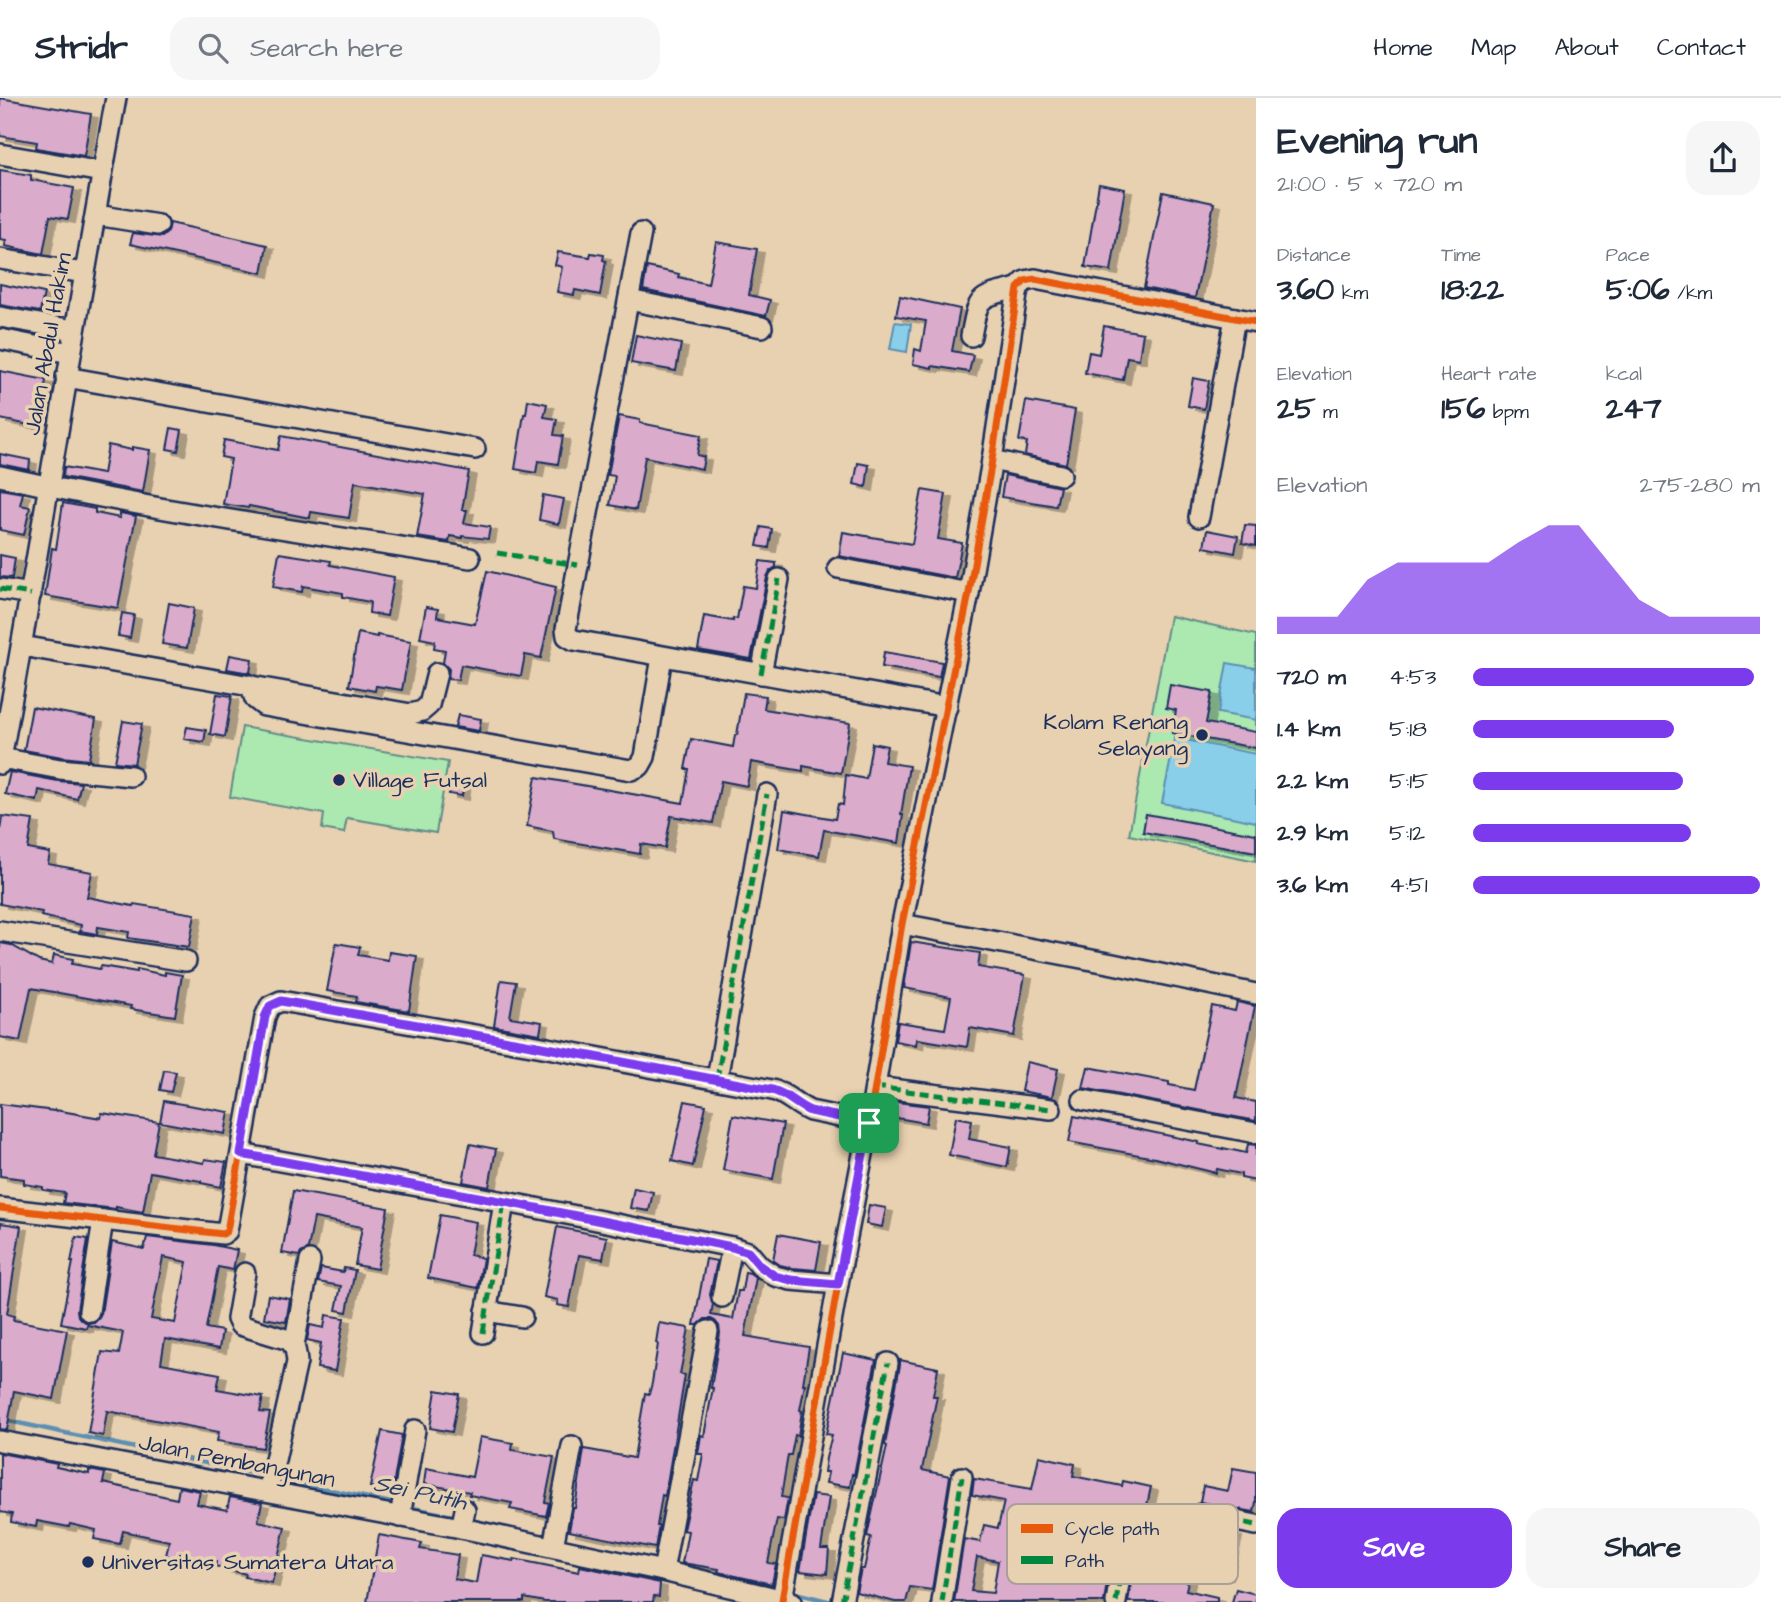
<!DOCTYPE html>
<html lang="en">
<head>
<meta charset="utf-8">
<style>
	:root { --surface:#fff; --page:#f6f6f7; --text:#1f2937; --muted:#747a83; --line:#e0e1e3; --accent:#7c3aed }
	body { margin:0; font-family:"Architects Daughter",sans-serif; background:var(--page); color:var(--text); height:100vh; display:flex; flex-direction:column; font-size:26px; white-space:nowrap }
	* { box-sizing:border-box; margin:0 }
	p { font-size:23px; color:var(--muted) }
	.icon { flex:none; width:38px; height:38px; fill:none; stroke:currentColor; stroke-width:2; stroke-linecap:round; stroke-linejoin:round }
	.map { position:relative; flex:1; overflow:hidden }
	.drawer { display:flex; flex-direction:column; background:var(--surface); width:525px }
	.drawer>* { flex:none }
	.pin { position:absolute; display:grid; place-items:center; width:60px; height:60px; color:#fff; margin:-30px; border-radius:14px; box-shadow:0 4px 10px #0006 }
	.round { display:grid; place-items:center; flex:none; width:74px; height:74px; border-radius:21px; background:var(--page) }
	.headline { display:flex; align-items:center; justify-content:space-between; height:119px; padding:0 21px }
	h1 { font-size:38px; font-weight:700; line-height:52px }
	.metrics { display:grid; grid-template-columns:repeat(3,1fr); gap:10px; height:119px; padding:7px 21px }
	.metrics div { display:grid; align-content:center }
	.metrics b { font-size:30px; font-weight:700 }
	.metrics small { font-size:19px; font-weight:400 }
	.metrics p { font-size:19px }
	.chart { height:196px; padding:14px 21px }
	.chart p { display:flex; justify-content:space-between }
	.chart svg { width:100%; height:126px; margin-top:7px; fill:var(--accent); opacity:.7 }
	.action { display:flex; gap:14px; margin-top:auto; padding:14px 21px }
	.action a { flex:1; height:80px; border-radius:21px; background:var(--accent); color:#fff; font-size:28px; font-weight:700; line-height:80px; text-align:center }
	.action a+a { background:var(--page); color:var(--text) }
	ul { padding:0 21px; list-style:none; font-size:23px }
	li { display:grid; grid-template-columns:112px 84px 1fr; align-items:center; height:52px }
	li i { height:18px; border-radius:9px; background:var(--accent) }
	header { display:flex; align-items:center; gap:42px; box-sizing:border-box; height:98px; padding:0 35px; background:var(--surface); border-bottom:2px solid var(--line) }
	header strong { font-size:33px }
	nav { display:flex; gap:38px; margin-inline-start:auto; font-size:24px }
	.search { width:490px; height:63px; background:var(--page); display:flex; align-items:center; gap:18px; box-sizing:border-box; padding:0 24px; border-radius:21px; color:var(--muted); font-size:26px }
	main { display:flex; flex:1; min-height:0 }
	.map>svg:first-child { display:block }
	.green { fill:#abe9b0; stroke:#638c87; stroke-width:2 }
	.water { fill:#89cfea; stroke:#5d8fb2; stroke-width:2 }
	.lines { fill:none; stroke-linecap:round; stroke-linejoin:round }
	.stream { stroke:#5d8fb2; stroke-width:4.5 }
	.building { fill:#daabcb; stroke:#1b2f5e; stroke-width:2; fill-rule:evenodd; filter:url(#shadow) }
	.minor-casing { stroke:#1b2f5e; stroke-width:24 }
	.minor { stroke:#e8d1b0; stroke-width:19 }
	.quiet { stroke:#00873e; stroke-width:5; stroke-dasharray:10 5; stroke-linecap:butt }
	.cycleway-casing { stroke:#e8d1b0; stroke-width:11 }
	.cycleway { stroke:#e8590c; stroke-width:7 }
	.route-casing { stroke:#fff; stroke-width:14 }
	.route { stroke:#7c3aed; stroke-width:9 }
	.poi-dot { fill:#1b2f5e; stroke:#e8d1b0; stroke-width:2.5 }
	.labels { text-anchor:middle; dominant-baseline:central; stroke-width:7; stroke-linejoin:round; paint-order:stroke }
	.street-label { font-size:23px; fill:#1b2f5e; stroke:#e8d1b0 }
	.poi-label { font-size:23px; fill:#1b2f5e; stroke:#e8d1b0; text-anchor:start }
	.water-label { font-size:24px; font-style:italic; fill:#263f6c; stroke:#e8d1b0 }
	.key { fill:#e8d1b0; stroke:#aaa097; stroke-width:2 }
	.key-label { font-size:19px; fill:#1b2f5e }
</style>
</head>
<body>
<header>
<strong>Stridr</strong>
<div class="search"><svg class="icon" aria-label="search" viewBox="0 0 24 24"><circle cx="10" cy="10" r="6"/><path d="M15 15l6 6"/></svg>Search here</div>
<nav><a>Home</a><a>Map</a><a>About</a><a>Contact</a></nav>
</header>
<main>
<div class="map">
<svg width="1256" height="1504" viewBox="0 0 1256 1504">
	<defs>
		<filter id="shadow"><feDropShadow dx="7" dy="4" stdDeviation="0" flood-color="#0004"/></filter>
	</defs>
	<rect width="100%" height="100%" fill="#e8d1b0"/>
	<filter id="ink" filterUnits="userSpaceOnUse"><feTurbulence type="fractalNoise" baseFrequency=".0143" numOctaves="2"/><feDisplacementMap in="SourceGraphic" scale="14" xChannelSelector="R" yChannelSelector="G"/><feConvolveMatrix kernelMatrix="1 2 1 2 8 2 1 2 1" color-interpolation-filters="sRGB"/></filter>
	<g filter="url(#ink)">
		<g class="green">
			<polygon points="1170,518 1256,537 1256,763 1129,737"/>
			<polygon points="242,629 448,664 436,735 347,720 344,735 322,731 324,716 230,699"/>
		</g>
		<g class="water">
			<polygon points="895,224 911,226 907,254 890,251"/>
			<polygon points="1227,565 1256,570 1256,622 1218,615"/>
			<polygon points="1175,640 1256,656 1256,724 1162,705"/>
		</g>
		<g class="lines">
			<g class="stream">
				<polyline points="0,1321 266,1378"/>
				<polyline points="275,1380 396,1406"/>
				<polyline points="408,1409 458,1419"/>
				<polyline points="470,1422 492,1427"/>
				<polyline points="791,1494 832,1504"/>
			</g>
		</g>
		<g class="building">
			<polygon points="0,0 91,16 84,58 36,50 37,44 0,38"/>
			<polygon points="0,72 31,77 31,82 74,90 68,121 50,118 43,156 5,148 6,142 0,141"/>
			<polygon points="1099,86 1125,91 1111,173 1085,169"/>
			<polygon points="1163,94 1214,105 1195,200 1144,190"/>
			<polygon points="170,125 267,147 262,175 130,146 133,135 162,139 168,134"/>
			<polygon points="716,144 757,151 749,197 770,202 766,218 643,192 647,169 679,176 678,179 708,186"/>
			<polygon points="558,154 590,159 591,155 604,157 603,162 606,163 600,197 575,192 574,197 557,194 562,169 555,167"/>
			<polygon points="0,186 44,195 40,214 0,207"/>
			<polygon points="900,198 960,211 952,253 973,257 969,274 932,268 932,270 913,266 915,251 921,253 926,223 896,218"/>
			<polygon points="1104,228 1143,235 1139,261 1127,259 1123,282 1085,275 1089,254 1099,256"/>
			<polygon points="636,237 681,246 676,273 631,265"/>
			<polygon points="0,273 46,282 39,329 0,321"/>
			<polygon points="1193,280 1209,283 1204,311 1188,308"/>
			<polygon points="528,302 547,306 544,319 557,321 554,337 563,338 558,366 538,363 536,375 515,371 524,316 526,316"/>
			<polygon points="1026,303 1075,312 1066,366 1025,357 1027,344 1019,343"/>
			<polygon points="619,318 640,322 640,325 701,337 697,357 704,359 702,371 645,359 636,412 610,407 615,378 608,377"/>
			<polygon points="171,330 182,332 178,353 167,351"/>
			<polygon points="281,338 469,373 462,412 467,412 464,425 490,429 488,441 462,438 462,440 450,438 449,444 417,439 425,396 355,384 349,420 311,414 310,420 249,408 248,410 223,406 231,361 221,359 224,342 278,352"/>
			<polygon points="108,347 132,352 132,349 150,352 143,394 63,379 64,369 103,376"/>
			<polygon points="0,356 30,362 29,372 0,366"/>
			<polygon points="858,365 869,367 866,389 854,386"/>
			<polygon points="1005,377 1060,389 1056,408 1001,399"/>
			<polygon points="0,391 23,395 20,407 30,409 24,437 0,432"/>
			<polygon points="922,392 946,396 938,441 962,445 955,480 839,458 843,434 912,446"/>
			<polygon points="543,397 564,401 559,426 539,422"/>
			<polygon points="63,405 95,411 95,415 120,420 120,415 136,418 118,510 45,498 52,450 56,451"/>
			<polygon points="1245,427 1256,428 1256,448 1242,445"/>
			<polygon points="761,429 772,431 769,450 757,448"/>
			<polygon points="1207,432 1238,438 1235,455 1204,449"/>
			<polygon points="279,455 331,463 330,467 394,479 387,518 369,515 370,504 343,499 343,495 303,488 302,494 273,489"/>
			<polygon points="0,457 15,460 12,480 0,479"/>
			<polygon points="760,463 776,465 776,469 770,473 767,479 751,561 698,552 704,518 733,523 733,520 737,521 743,488 756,490"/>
			<polygon points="487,473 556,489 541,560 525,557 521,578 461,567 458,582 448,581 449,571 443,565 445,552 434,550 435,543 420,540 426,509 438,511 437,519 475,526"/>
			<polygon points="169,505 194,510 187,550 162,546"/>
			<polygon points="122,515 134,517 130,540 118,538"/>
			<polygon points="358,535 377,539 377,537 411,543 402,592 376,588 375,593 349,588"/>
			<polygon points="884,554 942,564 939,579 882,569"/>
			<polygon points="230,557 252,561 250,575 227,571"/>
			<polygon points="1170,587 1212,594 1206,625 1256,634 1256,650 1172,635 1176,612 1166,610"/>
			<polygon points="744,595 766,598 764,611 850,625 841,675 803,668 803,673 751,664 747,688 721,683 713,725 671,718 665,750 641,746 640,756 554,741 553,733 527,728 536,679 683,705 689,671 685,671 691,641 733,649 735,637 737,637"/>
			<polygon points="217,596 232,598 225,639 210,636"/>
			<polygon points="32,609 96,621 89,662 62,659 24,652"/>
			<polygon points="458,617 481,621 479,633 455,629"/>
			<polygon points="123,623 142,626 134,666 115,664"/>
			<polygon points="187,629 206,632 204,644 184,641"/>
			<polygon points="872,645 887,648 884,664 909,668 901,717 903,717 899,745 824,732 819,758 778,751 784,712 835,721 838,706 843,707 846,677 866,681"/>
			<polygon points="10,674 58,683 81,685 77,701 39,692 37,703 5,696"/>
			<polygon points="452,681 464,683 462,698 449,696"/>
			<polygon points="1146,716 1256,736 1256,754 1143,734"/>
			<polygon points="2,718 33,722 28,751 50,755 48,766 92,774 87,799 133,808 134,806 195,816 189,849 128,840 129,834 98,829 97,836 80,833 81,827 41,818 42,814 0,806 0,733"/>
			<polygon points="911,844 980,855 978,869 1025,877 1014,938 970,930 967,949 917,941 916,947 895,943 898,924 945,931 951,899 904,890"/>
			<polygon points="0,845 11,847 39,863 52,866 54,857 73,861 72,866 100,871 101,868 137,874 137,871 165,877 165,874 182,877 175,918 130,911 131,908 31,890 20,943 0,939"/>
			<polygon points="336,845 360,849 358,857 388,862 389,854 417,858 409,913 356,904 357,898 327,893"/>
			<polygon points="501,882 516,884 510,919 542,924 540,936 494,928"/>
			<polygon points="1237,904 1255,908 1236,1000 1256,1004 1256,1023 1083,990 1088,969 1169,984 1169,987 1194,992 1212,908 1235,913"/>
			<polygon points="1027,964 1058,971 1052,999 1021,993"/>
			<polygon points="164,972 176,974 171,994 160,992"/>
			<polygon points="164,1003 229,1014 225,1036 160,1024"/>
			<polygon points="685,1003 706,1007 693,1068 672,1063"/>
			<polygon points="888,1003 929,1008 926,1025 885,1018"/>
			<polygon points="0,1006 55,1013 55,1012 101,1020 102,1015 159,1024 153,1056 204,1065 205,1061 226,1064 221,1089 201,1085 201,1083 150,1074 143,1114 116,1109 116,1111 63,1105 65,1095 43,1092 43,1089 24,1086 24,1081 0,1078"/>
			<polygon points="733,1017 783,1026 773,1081 723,1072"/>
			<polygon points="1074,1018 1199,1044 1198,1046 1223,1051 1223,1050 1246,1055 1248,1046 1256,1047 1256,1083 1241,1080 1241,1076 1217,1071 1216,1075 1155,1060 1069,1044"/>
			<polygon points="956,1019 972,1022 969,1041 1011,1049 1007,1069 949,1057"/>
			<polygon points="470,1046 496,1051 489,1089 463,1084"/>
			<polygon points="634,1090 653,1094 649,1113 630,1110"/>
			<polygon points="293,1093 388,1110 377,1171 355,1167 362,1129 314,1120 308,1151 301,1155 299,1158 282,1155"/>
			<polygon points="869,1107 886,1110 882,1129 866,1126"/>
			<polygon points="440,1117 476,1124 470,1157 483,1160 478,1190 428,1180"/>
			<polygon points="1,1125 21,1128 7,1216 14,1218 13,1222 67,1232 54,1301 14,1293 7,1332 0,1331 0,1133"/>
			<polygon points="557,1129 607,1139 603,1161 579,1157 569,1209 557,1207 558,1202 544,1199"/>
			<polygon points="778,1136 821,1144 816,1172 793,1170 780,1167 773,1162"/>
			<path d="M76,1139L88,1141L77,1212L78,1218L81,1222L88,1225L94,1224L99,1220L101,1216L112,1144L144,1151L147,1139L213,1147L237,1152L233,1172L218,1169L206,1230L222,1233L219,1251L165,1241L161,1265L220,1276L217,1291L263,1299L260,1314L270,1315L263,1350L217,1343L219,1334L107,1313L103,1338L88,1335L102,1254L119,1256L123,1234L87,1227L86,1230L61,1225L73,1164H71ZM163,1159L187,1164L175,1225L151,1221Z"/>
			<polygon points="706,1161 717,1163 710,1197 713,1206 711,1217 733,1221 738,1193 742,1193 745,1174 750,1175 756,1180 745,1238 809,1249 803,1286 805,1286 800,1312 802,1313 798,1338 795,1337 791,1357 788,1357 781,1399 788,1400 784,1422 777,1421 768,1465 776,1466 772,1486 718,1474 719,1471 682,1465 688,1433 683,1432 694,1382 698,1383 703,1356 698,1356 701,1337 704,1338 708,1316 713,1290 711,1290 720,1235 719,1228 715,1223 711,1221 705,1221 698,1227 694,1227"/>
			<polygon points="321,1170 343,1174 344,1170 355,1172 347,1214 336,1212 341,1188 318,1184"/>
			<polygon points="268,1197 290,1201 286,1224 264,1220"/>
			<polygon points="326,1217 344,1220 335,1273 317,1270 321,1245 307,1242 310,1227 324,1230"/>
			<polygon points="659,1225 689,1230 680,1276 685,1277 665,1398 662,1397 657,1428 659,1428 655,1450 569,1433 573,1410 575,1410 584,1351 634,1360 645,1295 649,1296 652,1285 658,1246 656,1245"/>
			<polygon points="843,1255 876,1262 854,1377 852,1376 850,1389 826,1385 828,1374 824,1374 826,1360 832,1337 826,1336"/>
			<polygon points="900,1262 938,1270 933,1298 937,1298 922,1372 950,1378 932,1492 910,1489 906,1504 895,1504 856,1494 861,1471 864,1471 871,1439 867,1438 887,1348 885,1347 900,1267"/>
			<polygon points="436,1292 459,1296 452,1334 430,1330"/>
			<polygon points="382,1333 402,1337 392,1394 370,1389"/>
			<polygon points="480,1339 513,1345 512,1352 554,1359 545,1404 549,1405 546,1418 510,1411 512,1405 469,1397 470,1394 424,1386 426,1370 472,1379"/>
			<polygon points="0,1355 57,1366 56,1369 89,1376 89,1372 105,1375 103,1385 177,1401 179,1389 200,1393 197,1406 227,1412 230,1399 262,1405 258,1423 285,1429 272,1485 245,1479 246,1476 215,1468 216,1464 187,1458 186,1462 166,1458 169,1443 123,1433 120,1446 94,1441 96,1432 70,1426 69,1429 37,1423 36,1429 11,1424 12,1416 0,1414"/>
			<path d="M1039,1358L1075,1366L1073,1378L1122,1388L1123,1383L1151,1389L1144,1421L1173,1428L1169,1451L1201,1459L1207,1430L1235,1435L1226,1477L1191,1470L1186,1492L1217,1499V1504H1128L1137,1449V1444L1133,1439L1126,1436L1120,1437L1115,1441L1113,1445L1104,1504H954L964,1441L980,1444L984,1427L998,1430L1004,1403L972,1397L974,1381L1032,1391ZM977,1459L998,1463L993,1495L971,1493Z"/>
			<polygon points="1233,1370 1256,1374 1256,1404 1254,1414 1200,1404 1203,1388 1228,1393"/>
			<polygon points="813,1397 829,1399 821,1451 829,1451 827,1476 800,1473"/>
			<polygon points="379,1437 422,1445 420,1451 458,1457 454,1481 476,1485 481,1457 514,1463 514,1461 579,1474 580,1468 660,1485 659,1499 654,1498 653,1504 545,1504 524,1500 524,1504 367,1504"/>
			<polygon points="1236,1491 1256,1496 1256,1504 1232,1504"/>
		</g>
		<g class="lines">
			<defs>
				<g id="minor">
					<polyline points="0,56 102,74"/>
					<polyline points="96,117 158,127"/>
					<polyline points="641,135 566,531 567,538 574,542 947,609"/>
					<polyline points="0,161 84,175"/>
					<polyline points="629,202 762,229"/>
					<polyline points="0,219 74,232"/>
					<path d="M971,238C979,197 977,200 1018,190"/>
					<polyline points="0,241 70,255"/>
					<polyline points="66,279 475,351"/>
					<polyline points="992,362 1061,377"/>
					<path d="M0,378C155,413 313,435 470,460"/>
					<polyline points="1199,419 1235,220"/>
					<polyline points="838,470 969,495"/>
					<polyline points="0,491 31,496"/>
					<polyline points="22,548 411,616 422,613 429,607 437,575"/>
					<polyline points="761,576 779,481"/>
					<polyline points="250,587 255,601 264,608 631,672 640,668 645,659 662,559"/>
					<polyline points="1,660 60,671 131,678"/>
					<path d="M0,666C41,445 75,222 116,0"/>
					<polyline points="902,826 1113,866 1256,896"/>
					<polyline points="0,833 186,863"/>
					<polyline points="717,981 767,696"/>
					<polyline points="875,989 1051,1011"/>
					<polyline points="1083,1002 1256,1035"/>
					<polyline points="241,1056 511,1105 732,1149 748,1154 760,1168 775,1178 791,1182 838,1186"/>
					<path d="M0,1110L223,1136L227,1133L265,919L270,908L281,903L537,948L772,992C786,995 796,1007 810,1013L869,1025"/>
					<path d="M245,1175L237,1221L240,1227L289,1242C296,1249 296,1255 297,1264L268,1393"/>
					<polyline points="722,1199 732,1149"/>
					<polyline points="89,1213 103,1122"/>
					<polyline points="486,1213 522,1219"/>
					<polyline points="483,1235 504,1104"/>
					<polyline points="294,1247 310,1163"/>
					<polyline points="0,1343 461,1430 663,1473 792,1504"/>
					<polyline points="1201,1416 1256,1427"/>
					<polyline points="400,1419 415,1332"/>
					<polyline points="461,1430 465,1412"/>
					<polyline points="553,1449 572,1348"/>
					<polyline points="663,1473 708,1233"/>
					<polyline points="782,1502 838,1186 869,1025 902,826 969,495 992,362 1018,190 1025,183 1035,181 1256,224"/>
					<polyline points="842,1504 888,1265"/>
					<polyline points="942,1504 962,1379"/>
					<polyline points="1116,1504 1125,1448"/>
				</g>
			</defs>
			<use href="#minor" class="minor-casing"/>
			<use href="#minor" class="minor"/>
			<g class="quiet">
				<polyline points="497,455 578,467"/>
				<polyline points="0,491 31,496"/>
				<polyline points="761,576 779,481"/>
				<polyline points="717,981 767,696"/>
				<polyline points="875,989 1051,1011"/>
				<polyline points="483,1235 504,1104"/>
				<polyline points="1201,1416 1256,1427"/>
				<polyline points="842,1504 888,1265"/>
				<polyline points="942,1504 962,1379"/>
				<polyline points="1116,1504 1125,1448"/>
			</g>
			<defs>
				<g id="cycleway">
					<path d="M0,1110L223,1136L227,1133L265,919L270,908L281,903L537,948L772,992C786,995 796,1007 810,1013L869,1025"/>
					<polyline points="782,1502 838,1186 869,1025 902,826 969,495 992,362 1018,190 1025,183 1035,181 1256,224"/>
				</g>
			</defs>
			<use href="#cycleway" class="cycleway-casing"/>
			<use href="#cycleway" class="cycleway"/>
		</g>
	</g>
	<g class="lines" filter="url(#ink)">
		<defs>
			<path id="route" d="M281,903L537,948L772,992C786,995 796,1007 810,1013L869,1025L838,1186L791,1182L775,1178L760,1168L748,1154L732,1149L511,1105L241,1056L265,919L270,908Z"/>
		</defs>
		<use href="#route" class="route-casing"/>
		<use href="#route" class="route"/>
	</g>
	<g class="poi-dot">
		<circle cx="1202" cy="637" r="7"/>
		<circle cx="339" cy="682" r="7"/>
		<circle cx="88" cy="1464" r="7"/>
	</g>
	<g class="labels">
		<g class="street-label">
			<text transform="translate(48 246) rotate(-80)">Jalan Abdul Hakim</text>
			<text transform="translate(237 1363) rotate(11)">Jalan Pembangunan</text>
		</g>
		<g class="poi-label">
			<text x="1188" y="624" text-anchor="end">Kolam Renang<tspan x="1188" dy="26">Selayang</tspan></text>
			<text x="353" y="682">Village Futsal</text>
			<text x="102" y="1464">Universitas Sumatera Utara</text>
		</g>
		<g class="water-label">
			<text transform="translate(420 1395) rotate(12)">Sei Putih</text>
		</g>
	</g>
	<rect x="1007" y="1406" width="231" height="80" rx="10" class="key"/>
	<rect x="1021" y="1426" width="32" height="9" fill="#e8590c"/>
	<rect x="1021" y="1458" width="32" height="8" fill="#00873e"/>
	<g class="key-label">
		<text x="1065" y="1437">Cycle path</text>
		<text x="1065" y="1469">Path</text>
	</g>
</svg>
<div class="pin" style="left:869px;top:1025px;background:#1e9e55"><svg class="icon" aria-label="arrive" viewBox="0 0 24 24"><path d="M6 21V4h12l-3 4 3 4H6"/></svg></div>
</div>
<section class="drawer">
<div class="headline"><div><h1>Evening run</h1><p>21:00 · 5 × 720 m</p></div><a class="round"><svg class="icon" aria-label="share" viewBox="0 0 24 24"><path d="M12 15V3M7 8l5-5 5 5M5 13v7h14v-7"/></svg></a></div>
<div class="metrics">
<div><p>Distance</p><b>3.60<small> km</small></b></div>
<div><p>Time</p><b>18:22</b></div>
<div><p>Pace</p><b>5:06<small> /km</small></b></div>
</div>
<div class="metrics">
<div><p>Elevation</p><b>25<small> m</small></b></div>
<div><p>Heart rate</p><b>156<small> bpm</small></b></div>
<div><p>kcal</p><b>247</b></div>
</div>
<div class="chart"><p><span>Elevation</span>275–280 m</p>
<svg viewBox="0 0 160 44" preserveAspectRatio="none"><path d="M0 44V38L10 38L20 38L30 25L40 19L50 19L60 19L70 19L80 12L90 6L100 6L110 19L120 32L130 38L140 38L150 38L160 38V44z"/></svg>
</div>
<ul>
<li><b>720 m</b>4:53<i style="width:98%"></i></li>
<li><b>1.4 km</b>5:18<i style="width:70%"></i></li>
<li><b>2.2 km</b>5:15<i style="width:73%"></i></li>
<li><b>2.9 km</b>5:12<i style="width:76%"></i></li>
<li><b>3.6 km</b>4:51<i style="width:100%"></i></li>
</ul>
<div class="action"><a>Save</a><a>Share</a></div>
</section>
</main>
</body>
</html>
